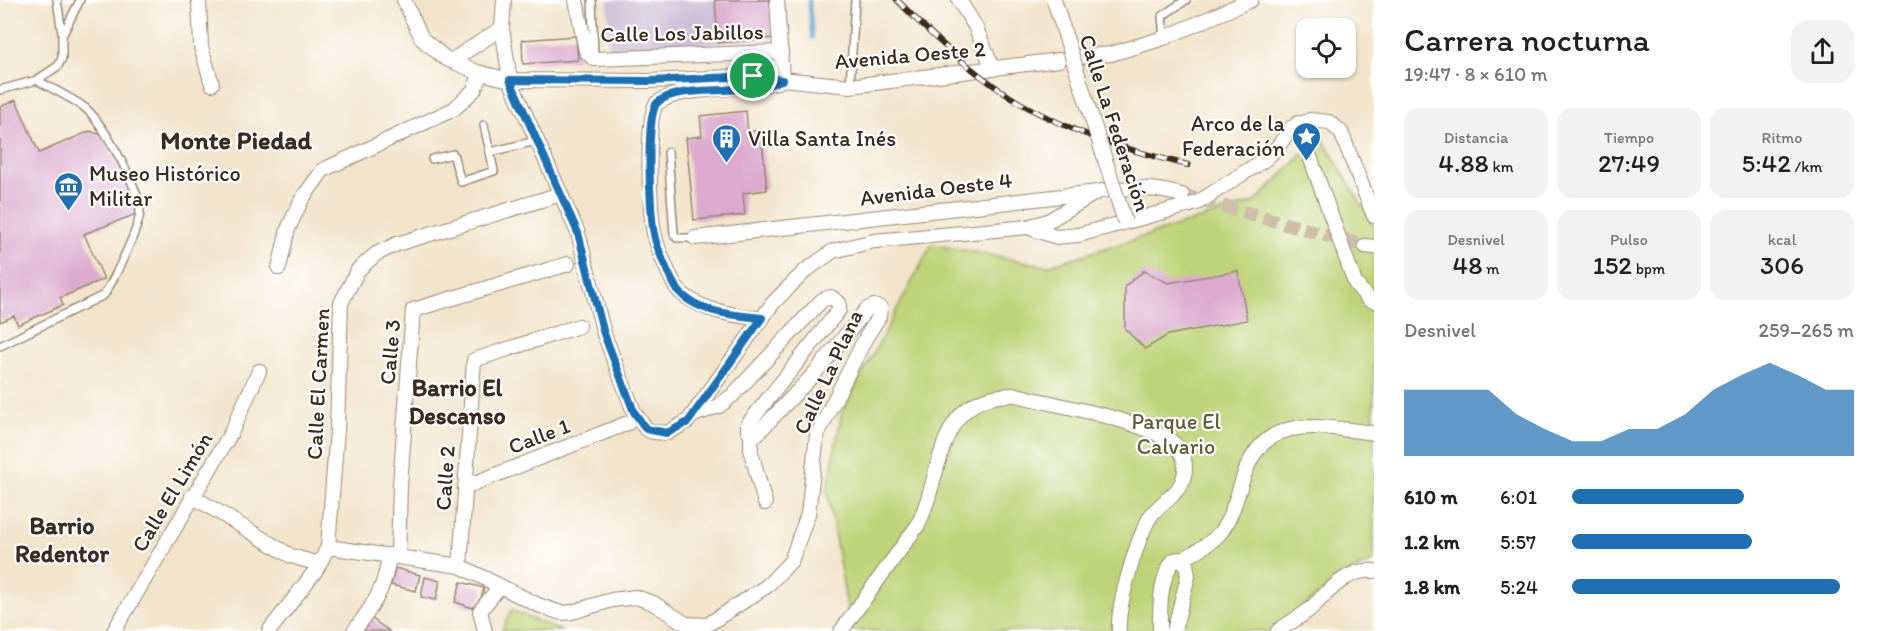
<!DOCTYPE html>
<html lang="es">
<head>
<meta charset="utf-8">
<style>
	:root { --surface:#fff; --page:#f2f2f2; --text:#202124; --muted:#757577; --accent:#1f6fb2 }
	body { margin:0; font-family:Itim,sans-serif; background:var(--page); color:var(--text); height:100vh; display:flex; flex-direction:column; font-size:22px; white-space:nowrap }
	* { box-sizing:border-box; margin:0 }
	p { font-size:20px; color:var(--muted) }
	.icon { flex:none; width:33px; height:33px; fill:none; stroke:currentColor; stroke-width:2; stroke-linecap:round; stroke-linejoin:round }
	.map { position:relative; flex:1; overflow:hidden }
	.side { display:flex; flex-direction:column; background:var(--surface); width:510px }
	.side>* { flex:none }
	.buttons { position:absolute; left:1296px; top:18px; display:grid; gap:12px }
	.buttons a { display:grid; place-items:center; width:60px; height:60px; border-radius:12px; background:var(--surface); box-shadow:0 2px 4px #0004; font-size:30px }
	.pin { position:absolute; display:grid; place-items:center; width:51px; height:51px; color:#fff; margin:-26px; border:3px solid #fff; border-radius:50%; box-shadow:0 2px 6px #0007 }
	.round { display:grid; place-items:center; flex:none; width:63px; height:63px; border-radius:18px; background:var(--page) }
	.headline { display:flex; align-items:center; justify-content:space-between; height:102px; padding:0 30px }
	h1 { font-size:33px; font-weight:600; line-height:45px }
	.figures { display:grid; grid-template-columns:repeat(3,1fr); gap:9px; height:102px; padding:6px 30px }
	.figures div { display:grid; align-content:center; border-radius:15px; background:var(--page); text-align:center }
	.figures b { font-size:26px; font-weight:600 }
	.figures small { font-size:16px; font-weight:400 }
	.figures p { font-size:16px }
	.chart { height:168px; padding:12px 30px }
	.chart p { display:flex; justify-content:space-between }
	.chart svg { width:100%; height:108px; margin-top:6px; fill:var(--accent); opacity:.7 }
	ul { padding:0 30px; list-style:none; font-size:20px }
	li { display:grid; grid-template-columns:96px 72px 1fr; align-items:center; height:45px }
	li i { height:15px; border-radius:8px; background:var(--accent) }
	main { display:flex; flex:1; min-height:0 }
	.map>svg:first-child { display:block }
	.industrial { fill:#cbbfd5 }
	.green { fill:#bed377; stroke:#7c7e4a; stroke-width:1.5 }
	.lines { fill:none; stroke-linecap:round; stroke-linejoin:round }
	.stream { stroke:#4fa4cb; stroke-width:4 }
	.building { fill:#dbaace }
	.street-tunnel { stroke:#cdbfa8; stroke-width:14; stroke-dasharray:14 7; stroke-linecap:butt }
	.lane-casing { stroke:#968774; stroke-width:10 }
	.street-casing { stroke:#968774; stroke-width:16 }
	.lane { stroke:#fff; stroke-width:7 }
	.street { stroke:#fff; stroke-width:14 }
	.rail-casing { stroke:#3b2a1e; stroke-width:6 }
	.rail { stroke:#fff; stroke-width:4; stroke-dasharray:11; stroke-linecap:butt }
	.street-bridge-casing { stroke:#968774; stroke-width:16; stroke-linecap:butt }
	.street-bridge { stroke:#fff; stroke-width:14 }
	.route-casing { stroke:#fff; stroke-width:12 }
	.route { stroke:#1f6fb2; stroke-width:8 }
	.labels { text-anchor:middle; dominant-baseline:central; stroke-width:4.5; stroke-linejoin:round; paint-order:stroke }
	.street-label { font-size:22px; fill:#3b2a1e; stroke:#fff }
	.poi-label { font-size:22px; fill:#3b2a1e; stroke:#fff; text-anchor:start }
	.park-label { font-size:22px; fill:#625d39; stroke:#fff }
	.neighbourhood-label { font-size:24px; font-weight:bold; fill:#3b2a1e; stroke:#fff }
	.quarter-label { font-size:26px; font-weight:bold; fill:#3b2a1e; stroke:#fff }
</style>
</head>
<body>
<main>
<div class="map">
<svg width="1374" height="631" viewBox="0 0 1374 631">
	<rect width="100%" height="100%" fill="#fff"/>
	<filter id="ink" filterUnits="userSpaceOnUse"><feTurbulence type="fractalNoise" baseFrequency=".0167" numOctaves="2"/><feDisplacementMap in="SourceGraphic" scale="12" xChannelSelector="R" yChannelSelector="G"/><feConvolveMatrix kernelMatrix="1 2 1 2 8 2 1 2 1" color-interpolation-filters="sRGB"/></filter>
	<filter id="wash" filterUnits="userSpaceOnUse"><feTurbulence type="fractalNoise" baseFrequency=".008" numOctaves="4" result="noise"/><feDisplacementMap in="SourceGraphic" scale="24" xChannelSelector="R" yChannelSelector="G"/><feGaussianBlur stdDeviation="1.35" result="paint"/><feColorMatrix in="noise" values="0 0 0 0 0 0 0 0 0 0 0 0 0 0 0 0 0 1.4 0 .05"/><feComposite in="paint" operator="in"/></filter>
	<g filter="url(#wash)">
		<rect width="100%" height="100%" fill="#f2e4ca"/>
		<polygon class="industrial" points="608,0 715,0 718,43 609,51"/>
		<g class="green">
			<polygon points="1321,136 1374,226 1374,561 1342,576 1273,631 851,631 827,490 842,412 932,244 1047,266 1255,202"/>
			<polygon points="511,610 562,631 502,631"/>
		</g>
		<g class="lines">
			<polyline class="stream" points="809,0 812,38"/>
		</g>
		<g id="blocks">
			<g class="building">
				<polygon points="715,0 770,0 773,38 718,43"/>
				<polygon points="576,36 578,60 523,64 522,40"/>
				<polygon points="16,100 39,153 90,131 104,136 140,207 134,215 84,234 104,279 60,298 63,305 18,325 14,316 0,322 0,107"/>
				<polygon points="746,111 748,132 761,130 767,190 743,193 745,215 694,220 686,138 702,136 700,116"/>
				<polygon points="1144,271 1168,283 1238,271 1247,320 1168,335 1145,349 1125,329 1125,286"/>
				<polygon points="395,568 420,575 416,591 391,585"/>
				<polygon points="425,577 440,581 436,600 421,597"/>
				<polygon points="461,582 484,588 481,598 473,608 455,602"/>
				<polygon points="368,616 389,631 367,631 361,627"/>
			</g>
		</g>
	</g>
	<g filter="url(#ink)">
		<use href="#blocks" fill-opacity="0" stroke="#968774" stroke-width="1.5"/>
		<g class="lines">
			<polyline class="street-tunnel" points="1182,195 1365,246"/>
			<defs>
				<g id="lane">
					<polyline points="57,0 62,33"/>
					<polyline points="592,0 594,56"/>
					<polyline points="1164,38 1162,16 1186,0"/>
					<polyline points="850,86 855,0"/>
					<polyline points="0,90 37,80 58,66 62,58 62,36 80,0"/>
					<polyline points="490,152 536,141"/>
					<polyline points="668,152 674,234 677,238 695,238"/>
					<polyline points="432,159 453,154 461,182 494,171 484,125"/>
					<path d="M0,346L104,295C113,281 140,227 140,211C140,189 102,121 84,107C70,97 52,89 37,80"/>
				</g>
				<g id="street">
					<polyline points="199,0 201,47 212,84"/>
					<polyline points="404,0 422,39 445,58 477,72 510,80 650,81 753,76 850,86 1059,60"/>
					<polyline points="504,0 502,28 510,80 578,233 604,334 634,412 646,429 653,432 667,433 688,421 773,303 805,271 833,251 874,241 1027,227 1048,221 1097,192"/>
					<polyline points="576,0 586,51 594,59 781,52"/>
					<polyline points="777,0 782,80"/>
					<polyline points="959,0 975,26 993,69"/>
					<polyline points="1079,57 1111,54 1164,38 1251,0"/>
					<polyline points="451,61 502,28"/>
					<polyline points="1298,123 1355,283 1368,299 1374,301"/>
					<polyline points="1027,227 1056,237 1078,235 1197,203 1264,160 1277,148 1291,128 1310,120 1329,122 1341,132 1374,216"/>
					<path d="M695,238L1097,192C1128,186 1151,187 1182,195"/>
					<polyline points="1365,246 1374,247"/>
					<polyline points="279,268 288,229 302,199 323,170 454,109 474,90 481,73"/>
					<path d="M762,319C733,315 703,312 680,292C672,284 658,249 655,237C649,217 646,122 656,104C680,84 745,92 780,81"/>
					<polyline points="751,433 751,452 765,503"/>
					<polyline points="465,487 628,423"/>
					<polyline points="192,496 291,556 319,564"/>
					<polyline points="328,547 460,566 538,605 561,613 572,612 612,600 636,597 653,603 686,624 707,625 767,586 791,561 808,514 817,435 865,339 879,317 880,308 874,306 867,309 814,374 757,434 754,435 748,430 748,424 839,310 839,303 831,297 822,300 733,395 719,406 694,415"/>
					<polyline points="398,557 400,485 413,310 568,264"/>
					<path d="M1183,560C1194,552 1211,544 1220,533C1233,516 1237,494 1245,473C1266,412 1322,427 1374,433"/>
					<polyline points="460,566 474,360 579,326"/>
					<polyline points="114,631 231,433 259,371"/>
					<polyline points="269,631 316,570 328,547 337,430 341,303 358,270 376,254 397,244 561,194"/>
					<path d="M354,631C373,606 386,587 389,555"/>
					<polyline points="485,631 480,611 500,586"/>
					<path d="M841,631L918,525C945,469 934,393 1017,395C1066,408 1121,415 1166,438C1180,445 1188,460 1184,476C1180,495 1159,502 1150,517C1137,539 1117,606 1119,631"/>
					<path d="M1160,631C1160,609 1159,578 1174,560L1178,559L1186,564L1188,576L1174,631"/>
					<path d="M1278,631C1288,623 1301,617 1310,609C1329,592 1346,568 1374,571"/>
				</g>
			</defs>
			<use href="#lane" class="lane-casing"/>
			<use href="#street" class="street-casing"/>
			<use href="#lane" class="lane"/>
			<use href="#street" class="street"/>
			<defs>
				<path id="rail" d="M897,0C934,38 975,76 1020,103C1072,133 1130,151 1188,165"/>
			</defs>
			<use href="#rail" class="rail-casing"/>
			<use href="#rail" class="rail"/>
			<defs>
				<polyline id="street-bridge" points="1054,0 1125,222"/>
			</defs>
			<use href="#street-bridge" class="street-bridge-casing"/>
			<use href="#street-bridge" class="street-bridge"/>
		</g>
	</g>
	<g class="lines" filter="url(#ink)">
		<defs>
			<path id="route" d="M753,76L782,80C775,82 767,86 760,87C734,93 675,85 657,103C645,115 650,215 654,234C656,246 670,279 677,289C695,313 735,315 762,318L688,422L667,433L646,429L634,412L604,334L578,233L510,80L650,81Z"/>
		</defs>
		<use href="#route" class="route-casing"/>
		<use href="#route" class="route"/>
	</g>
	<defs>
		<symbol id="sight-pin" viewBox="-11 -11 22 30"><path d="M0 17L-7.5 6A9.5 9.5 0 1 1 7.5 6Z" fill="#1f6fb2" stroke="#fff"/><path d="M0-6L1.8-2.2L6-1.7L2.9 1.2L3.7 5.4L0 3.3L-3.7 5.4L-2.9 1.2L-6-1.7L-1.8-2.2Z" fill="#fff"/></symbol>
		<symbol id="building-pin" viewBox="-11 -11 22 30"><path d="M0 17L-7.5 6A9.5 9.5 0 1 1 7.5 6Z" fill="#1f6fb2" stroke="#fff"/><path d="M-4-6H4V6H1V3H-1V6H-4ZM-2.5-4.3h1.7v1.8h-1.7ZM.8-4.3h1.7v1.8H.8ZM-2.5-1h1.7V.8h-1.7ZM.8-1h1.7V.8H.8Z" fill="#fff"/></symbol>
		<symbol id="museum-pin" viewBox="-11 -11 22 30"><path d="M0 17L-7.5 6A9.5 9.5 0 1 1 7.5 6Z" fill="#1f6fb2" stroke="#fff"/><path d="M0-6L6-3V-2H-6V-3ZM-5-1h2V3h-2ZM-1-1h2V3h-2ZM3-1h2V3H3ZM-6 4H6V6H-6Z" fill="#fff"/></symbol>
	</defs>
	<g fill-rule="evenodd">
		<use href="#sight-pin" x="1290" y="120" width="33" height="45"/>
		<use href="#building-pin" x="710" y="122" width="33" height="45"/>
		<use href="#museum-pin" x="52" y="170" width="33" height="45"/>
	</g>
	<g class="labels">
		<g class="street-label">
			<text transform="translate(682 33) rotate(-1)">Calle Los Jabillos</text>
			<text transform="translate(910 55) rotate(-5)">Avenida Oeste 2</text>
			<text transform="translate(1115 123) rotate(72)">Calle La Federación</text>
			<text transform="translate(936 189) rotate(-7)">Avenida Oeste 4</text>
			<text transform="translate(390 352) rotate(-85)">Calle 3</text>
			<text transform="translate(828 372) rotate(-65)">Calle La Plana</text>
			<text transform="translate(318 384) rotate(-87)">Calle El Carmen</text>
			<text transform="translate(539 436) rotate(-21)">Calle 1</text>
			<text transform="translate(445 478) rotate(-86)">Calle 2</text>
			<text transform="translate(172 492) rotate(-59)">Calle El Limón</text>
		</g>
		<g class="poi-label">
			<text x="1285" y="123" text-anchor="end">Arco de la<tspan x="1285" dy="25">Federación</tspan></text>
			<text x="748" y="138">Villa Santa Inés</text>
			<text x="89" y="173">Museo Histórico<tspan x="89" dy="25">Militar</tspan></text>
		</g>
		<g class="park-label">
			<text x="1176" y="421">Parque El<tspan x="1176" dy="25">Calvario</tspan></text>
		</g>
		<g class="neighbourhood-label">
			<text x="457" y="387">Barrio El<tspan x="457" dy="28">Descanso</tspan></text>
			<text x="62" y="525">Barrio<tspan x="62" dy="28">Redentor</tspan></text>
		</g>
		<g class="quarter-label">
			<text x="236" y="140">Monte Piedad</text>
		</g>
	</g>
</svg>
<div class="buttons">
<a><svg class="icon" aria-label="locate" viewBox="0 0 24 24"><circle cx="12" cy="12" r="6"/><path d="M12 2v4M12 18v4M2 12h4M18 12h4"/></svg></a>
</div>
<div class="pin" style="left:753px;top:76px;background:#1e9e55"><svg class="icon" aria-label="arrive" viewBox="0 0 24 24"><path d="M6 21V4h12l-3 4 3 4H6"/></svg></div>
</div>
<section class="side">
<div class="headline"><div><h1>Carrera nocturna</h1><p>19:47 · 8 × 610 m</p></div><a class="round"><svg class="icon" aria-label="share" viewBox="0 0 24 24"><path d="M12 15V3M7 8l5-5 5 5M5 13v7h14v-7"/></svg></a></div>
<div class="figures">
<div><p>Distancia</p><b>4.88<small> km</small></b></div>
<div><p>Tiempo</p><b>27:49</b></div>
<div><p>Ritmo</p><b>5:42<small> /km</small></b></div>
</div>
<div class="figures">
<div><p>Desnivel</p><b>48<small> m</small></b></div>
<div><p>Pulso</p><b>152<small> bpm</small></b></div>
<div><p>kcal</p><b>306</b></div>
</div>
<div class="chart"><p><span>Desnivel</span>259–265 m</p>
<svg viewBox="0 0 160 44" preserveAspectRatio="none"><path d="M0 44V17L10 17L20 17L30 17L40 27L50 33L60 38L70 38L80 33L90 33L100 27L110 17L120 11L130 6L140 11L150 17L160 17V44z"/></svg>
</div>
<ul>
<li><b>610 m</b>6:01<i style="width:61%"></i></li>
<li><b>1.2 km</b>5:57<i style="width:64%"></i></li>
<li><b>1.8 km</b>5:24<i style="width:95%"></i></li>
</ul>
</section>
</main>
</body>
</html>
